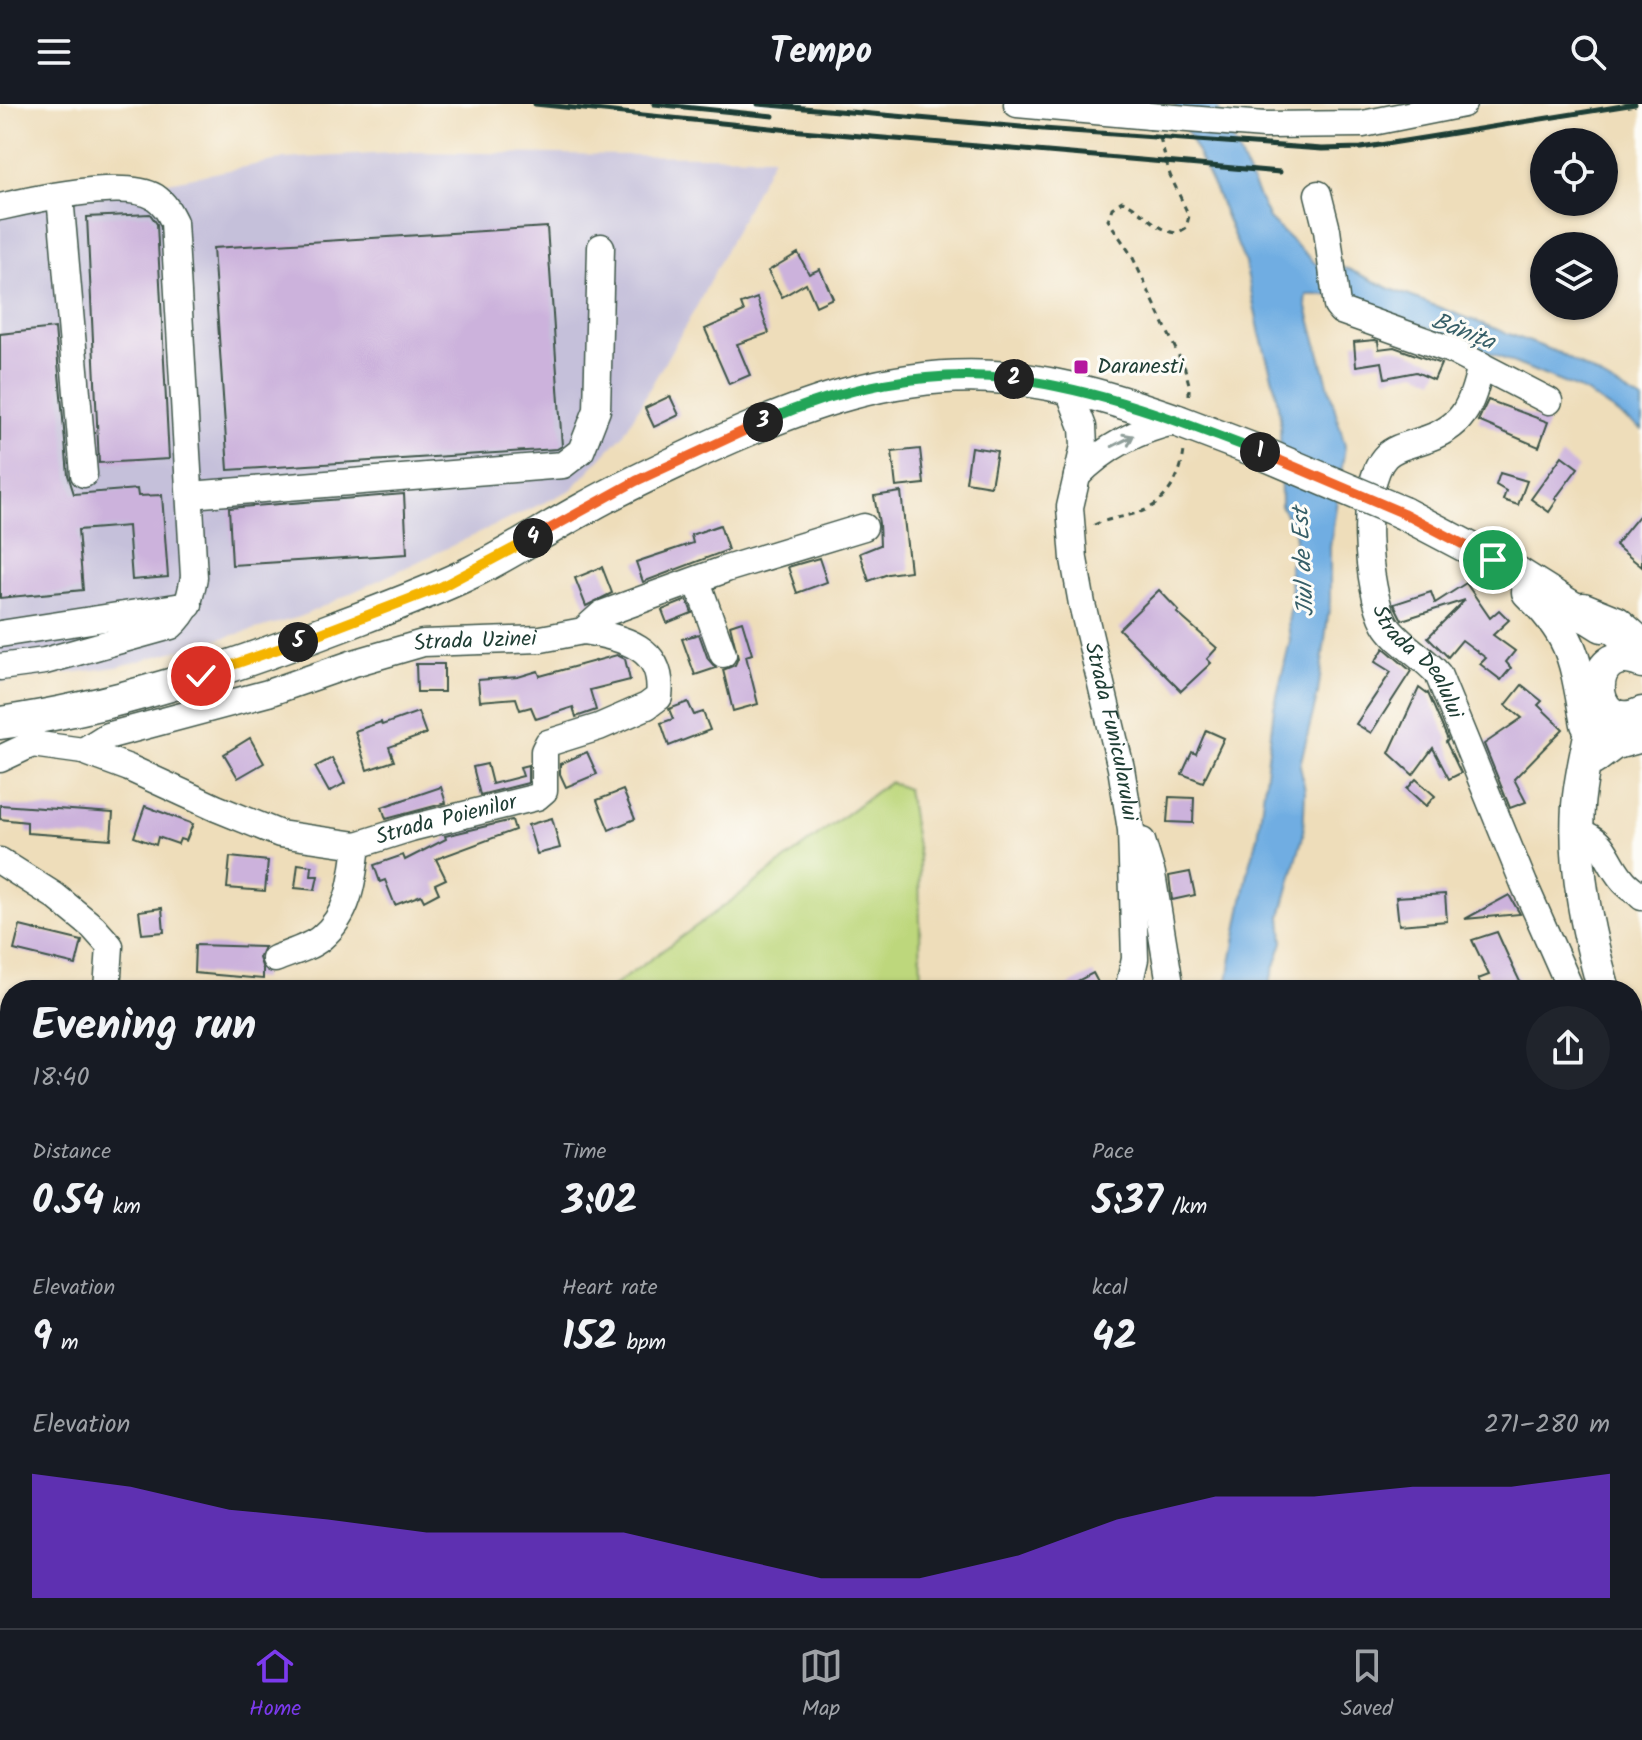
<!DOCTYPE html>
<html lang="en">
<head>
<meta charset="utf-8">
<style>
	:root { --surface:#171b24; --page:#20242c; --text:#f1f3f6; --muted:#9ea1a6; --line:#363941; --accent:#7c3aed }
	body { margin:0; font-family:Kalam,sans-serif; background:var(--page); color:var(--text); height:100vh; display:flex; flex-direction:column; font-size:30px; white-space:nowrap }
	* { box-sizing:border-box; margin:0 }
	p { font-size:26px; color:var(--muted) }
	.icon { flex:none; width:44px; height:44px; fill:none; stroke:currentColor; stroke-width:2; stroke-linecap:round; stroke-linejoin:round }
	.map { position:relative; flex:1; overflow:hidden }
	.sheet { position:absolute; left:0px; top:876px; width:1642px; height:648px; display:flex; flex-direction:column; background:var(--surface); border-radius:32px 32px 0 0; box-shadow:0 2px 6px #0004 }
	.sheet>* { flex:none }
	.controls { position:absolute; left:1530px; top:24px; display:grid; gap:16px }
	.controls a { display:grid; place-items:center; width:88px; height:88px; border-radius:50%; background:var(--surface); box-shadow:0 2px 6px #0004; font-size:40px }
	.pin { position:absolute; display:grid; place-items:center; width:68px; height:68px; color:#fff; margin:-34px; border:4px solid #fff; border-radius:50%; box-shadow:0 2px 8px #0007 }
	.km { position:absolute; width:40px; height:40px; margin:-20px; border-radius:50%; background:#222; color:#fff; font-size:22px; line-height:40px; text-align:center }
	.round { display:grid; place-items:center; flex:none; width:84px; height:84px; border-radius:42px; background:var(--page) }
	.headline { display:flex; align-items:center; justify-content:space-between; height:136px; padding:0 32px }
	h1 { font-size:44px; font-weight:700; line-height:60px }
	.metrics { display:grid; grid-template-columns:repeat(3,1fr); gap:12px; height:136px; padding:8px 32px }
	.metrics div { display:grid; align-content:center }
	.metrics b { font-size:40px; font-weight:700 }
	.metrics small { font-size:22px; font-weight:400 }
	.metrics p { font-size:22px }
	.chart { height:224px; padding:16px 32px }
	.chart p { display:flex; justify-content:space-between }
	.chart svg { width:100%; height:144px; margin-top:8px; fill:var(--accent); opacity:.7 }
	header { display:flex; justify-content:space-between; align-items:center; height:104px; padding:0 32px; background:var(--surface); font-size:36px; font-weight:700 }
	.menu { display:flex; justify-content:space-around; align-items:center; height:112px; border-top:2px solid var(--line); background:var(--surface); font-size:22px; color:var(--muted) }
	.menu a { display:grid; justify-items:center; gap:4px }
	.menu .selected { color:var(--accent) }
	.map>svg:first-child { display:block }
	.industrial { fill:#c5c0da }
	.green { fill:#bdd77c; stroke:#6e8a58; stroke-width:2 }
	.water { fill:#70ade2; stroke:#48758b; stroke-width:2 }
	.building { fill:#ccb2dc }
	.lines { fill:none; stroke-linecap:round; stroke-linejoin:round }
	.minor-casing { stroke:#3e5548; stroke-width:29 }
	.major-casing { stroke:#3e5548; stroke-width:35 }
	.highway-casing { stroke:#3e5548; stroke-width:41 }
	.path { stroke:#3e5548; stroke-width:3; stroke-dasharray:6 6; stroke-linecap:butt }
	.minor { stroke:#fff; stroke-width:26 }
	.major { stroke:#fff; stroke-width:32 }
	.highway { stroke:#fff; stroke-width:38 }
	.rail { stroke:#1f3d34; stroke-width:5 }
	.minor-bridge-casing { stroke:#3e5548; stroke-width:29; stroke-linecap:butt }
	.major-bridge-casing { stroke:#3e5548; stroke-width:35; stroke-linecap:butt }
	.minor-bridge { stroke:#fff; stroke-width:26 }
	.major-bridge { stroke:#fff; stroke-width:32 }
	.oneway { stroke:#8f9e9a }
	.split-1-casing { stroke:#fff; stroke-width:16 }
	.split-2-casing { stroke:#fff; stroke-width:16 }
	.split-3-casing { stroke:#fff; stroke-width:16 }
	.split-4-casing { stroke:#fff; stroke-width:16 }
	.split-5-casing { stroke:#fff; stroke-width:16 }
	.split-6-casing { stroke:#fff; stroke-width:16 }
	.split-1 { stroke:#f0652b; stroke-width:10 }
	.split-2 { stroke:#22a559; stroke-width:10 }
	.split-3 { stroke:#22a559; stroke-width:10 }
	.split-4 { stroke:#f0652b; stroke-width:10 }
	.split-5 { stroke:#f5b400; stroke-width:10 }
	.split-6 { stroke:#f5b400; stroke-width:10 }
	.poi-dot { fill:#b5179e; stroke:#fdfcf7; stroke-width:3 }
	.labels { text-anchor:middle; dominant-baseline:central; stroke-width:6; stroke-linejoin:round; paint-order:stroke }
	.poi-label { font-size:22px; fill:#1f3d34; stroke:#fdfcf7; text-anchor:start }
	.street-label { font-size:22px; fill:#1f3d34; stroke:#fdfcf7 }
	.water-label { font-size:24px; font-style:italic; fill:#375f68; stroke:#fdfcf7 }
</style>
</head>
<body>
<header><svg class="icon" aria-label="menu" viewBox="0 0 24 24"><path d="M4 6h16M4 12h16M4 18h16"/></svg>Tempo<svg class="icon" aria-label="search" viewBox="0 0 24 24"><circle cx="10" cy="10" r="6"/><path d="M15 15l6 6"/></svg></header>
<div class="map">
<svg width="1642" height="1524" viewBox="0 0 1642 1524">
	<rect width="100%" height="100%" fill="#fdfcf7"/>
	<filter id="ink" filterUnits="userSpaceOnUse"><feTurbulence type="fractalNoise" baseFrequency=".0125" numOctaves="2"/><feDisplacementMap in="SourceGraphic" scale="16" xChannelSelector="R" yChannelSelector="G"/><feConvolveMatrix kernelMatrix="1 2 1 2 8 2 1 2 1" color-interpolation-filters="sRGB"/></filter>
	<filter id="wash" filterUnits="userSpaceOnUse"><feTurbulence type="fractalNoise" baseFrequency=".006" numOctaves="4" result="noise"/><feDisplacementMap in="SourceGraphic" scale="32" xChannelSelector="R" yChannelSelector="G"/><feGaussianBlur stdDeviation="1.8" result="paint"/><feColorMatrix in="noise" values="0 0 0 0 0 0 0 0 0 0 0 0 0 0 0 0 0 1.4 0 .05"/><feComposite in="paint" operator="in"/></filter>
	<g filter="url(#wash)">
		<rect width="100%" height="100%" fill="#eeddba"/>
		<polygon class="industrial" points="410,48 773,53 698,200 623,331 571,386 300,513 117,563 0,578 0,102 148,82 284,55"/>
		<g class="green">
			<polygon points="889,678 907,685 919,754 921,886 608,886 735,794"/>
			<polygon points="0,1330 10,1333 10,1514 837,1514 835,1524 0,1524"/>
		</g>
		<polygon class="water" points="1174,0 1216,0 1269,115 1316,160 1348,165 1391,185 1559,249 1642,297 1642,326 1585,288 1434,226 1356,197 1325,191 1307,191 1306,200 1345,342 1330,443 1330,497 1318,589 1300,661 1305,687 1303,732 1281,812 1283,838 1267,886 1226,886 1248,768 1258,733 1274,604 1290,537 1288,518 1292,496 1289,462 1296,447 1294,424 1281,402 1280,313 1274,279 1260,230 1245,159 1216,88"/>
		<g id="blocks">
			<g class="building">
				<polygon points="150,110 157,120 169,355 99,359 87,113"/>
				<polygon points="547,123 562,342 557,345 228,366 213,144"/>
				<polygon points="798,149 809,170 820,165 833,194 816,202 806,179 782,193 768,167"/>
				<polygon points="757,194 769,229 737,240 750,271 729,280 705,225 744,208 741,200"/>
				<polygon points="55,224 68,371 74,390 137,385 138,392 162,391 168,473 132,476 128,422 78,426 83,486 0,494 0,230"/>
				<polygon points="1375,236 1378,237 1379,245 1394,243 1441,260 1434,276 1416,268 1385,274 1382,258 1356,262 1354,238"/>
				<polygon points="670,292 679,311 654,323 645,304"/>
				<polygon points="1488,296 1548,318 1539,343 1478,317"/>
				<polygon points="971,343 997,347 991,382 966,378"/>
				<polygon points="920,345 924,380 896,383 892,348"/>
				<polygon points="1562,352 1578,364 1555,395 1557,396 1549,408 1531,395"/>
				<polygon points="1500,369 1527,377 1518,401 1503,396 1506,387 1496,381"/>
				<polygon points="901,388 910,467 888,470 869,477 860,449 880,441 879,419 874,392"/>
				<polygon points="404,390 407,450 232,461 229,404"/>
				<polygon points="1642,408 1642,463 1615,441"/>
				<polygon points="720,421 728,446 643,478 636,458 693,439 691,431"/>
				<polygon points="819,454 827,478 797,489 788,463"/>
				<polygon points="602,463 612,489 586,502 575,474"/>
				<polygon points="1466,479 1490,514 1499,506 1509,516 1493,531 1515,547 1506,558 1511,564 1501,576 1480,560 1486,554 1462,536 1448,553 1428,533 1465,496 1402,516 1394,500 1431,488 1435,499"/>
				<polygon points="1159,486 1179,507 1177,509 1217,544 1207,555 1211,559 1181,587 1119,525"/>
				<polygon points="687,496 692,509 667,519 662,506"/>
				<polygon points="742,517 752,550 746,552 758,600 733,607 723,566 735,561 738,554 730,521"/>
				<polygon points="699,530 708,555 716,564 695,571 682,535"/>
				<polygon points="1384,544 1411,567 1371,629 1356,620 1391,568 1375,558"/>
				<polygon points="617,551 625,555 630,576 590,586 596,606 576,613 573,603 536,615 531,603 520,606 516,594 480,597 478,576 518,573 538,567 540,572"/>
				<polygon points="416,560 444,560 444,588 417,588"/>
				<polygon points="1522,581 1542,597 1538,601 1563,625 1514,675 1526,698 1510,704 1484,640 1522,614 1506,601"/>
				<polygon points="1419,584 1427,590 1428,589 1448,636 1446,638 1461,669 1449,675 1433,644 1413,671 1389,649"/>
				<polygon points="688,598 694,611 703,608 710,626 669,642 661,619 673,615 669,605"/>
				<polygon points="418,608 426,630 389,643 394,657 367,666 355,627 381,618 382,621"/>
				<polygon points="1206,626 1224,634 1203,678 1182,670 1192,648 1196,650"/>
				<polygon points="250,634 264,659 238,674 224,650"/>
				<polygon points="587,648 597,670 566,683 560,670 560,660"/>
				<polygon points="332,654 345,679 329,688 315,663"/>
				<polygon points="487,660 492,680 523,672 520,663 528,661 528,679 480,691 473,663"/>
				<polygon points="1416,675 1435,692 1426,702 1407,685"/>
				<polygon points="441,683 446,699 386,715 382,703"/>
				<polygon points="623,686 635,715 609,726 597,696"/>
				<polygon points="1169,693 1194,694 1193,719 1167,718"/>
				<polygon points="0,701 113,709 111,735 27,729 27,718 0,715"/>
				<polygon points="145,702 193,720 186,737 180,735 178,740 158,733 156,741 134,733"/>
				<polygon points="552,714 560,744 537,750 528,721"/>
				<polygon points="512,716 515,726 436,755 446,775 435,780 439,789 424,797 421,791 395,801 385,776 380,778 374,761 403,751 405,756 446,735 445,732"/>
				<polygon points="230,753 268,757 265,787 227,784"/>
				<polygon points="298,760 312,762 311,772 318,772 315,786 295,784"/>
				<polygon points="1190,768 1195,791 1172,796 1169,772"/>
				<polygon points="1445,790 1447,817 1399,821 1396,793"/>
				<polygon points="1509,791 1520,810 1465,815"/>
				<polygon points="162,804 164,828 142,830 139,807"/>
				<polygon points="20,822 82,837 76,861 14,846"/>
				<polygon points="1497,828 1512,861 1524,886 1484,886 1478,875 1489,871 1472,836"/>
				<polygon points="195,841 264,843 259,854 263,865 263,875 194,869"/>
				<polygon points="1093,869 1102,886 1060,886"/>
			</g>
		</g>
	</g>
	<g filter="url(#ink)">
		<use href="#blocks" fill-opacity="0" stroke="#3e5548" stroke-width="2"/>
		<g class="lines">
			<defs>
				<g id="minor">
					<polyline points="1017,0 1150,12"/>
					<polyline points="1264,21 1363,20 1463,0"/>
					<polyline points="1318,90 1327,126 1337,202 1341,207 1451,246 1549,297"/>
					<polyline points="60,92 84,370"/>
					<path d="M0,103C34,95 125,75 155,93C165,100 169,108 174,118L194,473C190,494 188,507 171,522L45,557L0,563"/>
					<path id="s1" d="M1481,261C1471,303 1464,324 1420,337C1409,341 1395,343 1386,352C1358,380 1367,486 1385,519C1395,538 1423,552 1438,570L1524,780L1571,886"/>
					<path id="s2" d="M1068,284L1083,323L1084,342L1070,403L1074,455L1082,500L1121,664L1131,726L1135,855L1128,886"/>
					<path d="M1077,372C1105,343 1139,325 1178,317"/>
					<polyline points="190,391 563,361 581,347 597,306 601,143"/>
					<polyline points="697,477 723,550"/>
					<polyline points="0,530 189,501"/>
					<path id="s3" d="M32,640L83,647L129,664L216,704L280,730L357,741L411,724L537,693L544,687V647L548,639L599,623L647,602L659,593C665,543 624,534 583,527"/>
					<path id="s4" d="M83,647L107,632L268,589L354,559L423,539L541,535L583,527L602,510L726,465L864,423"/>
					<polyline points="0,655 32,640 30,623"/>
					<path d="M1577,727C1608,738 1604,753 1622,775C1627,782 1636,787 1642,793"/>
					<polyline points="1142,737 1152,770 1171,886"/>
					<polyline points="0,757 55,792 93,823 110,842 107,886"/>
					<path d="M275,855C289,849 309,844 321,834C350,810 353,775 357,741"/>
					<polyline points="1632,1041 1642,1058"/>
					<polyline points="1632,1176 1642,1168"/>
					<polyline points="1027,1514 1028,1524"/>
					<polyline points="1143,1514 1145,1524"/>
					<polyline points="1273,1514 1278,1524"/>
				</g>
				<g id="major">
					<polyline points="1403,409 1519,470 1602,522"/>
					<path d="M1528,488C1576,534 1575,558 1587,620"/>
					<path d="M1642,558C1583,533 1586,635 1642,609"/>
					<path d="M1598,591C1592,628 1581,664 1578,702C1574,765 1587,826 1604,886"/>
					<path d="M0,619C114,603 225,566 332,525C379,507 427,490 472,468C511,449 548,424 587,403C624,382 662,365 700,347C797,302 898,263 1008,274C1067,280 1123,298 1178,317"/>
					<polyline points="1632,969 1642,999"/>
				</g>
				<g id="highway">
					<polyline points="1583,508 1615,521 1642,545"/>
					<polyline points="1592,652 1612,637 1642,629"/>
				</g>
			</defs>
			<use href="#minor" class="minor-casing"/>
			<use href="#major" class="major-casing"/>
			<use href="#highway" class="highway-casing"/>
			<g class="path">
				<path d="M1160,34L1170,71L1189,112L1186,124L1177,129C1156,127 1143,105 1122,97L1112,104L1108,116L1132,152L1185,265L1189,280V295"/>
				<path d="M1094,421C1109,414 1127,413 1143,407C1167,398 1182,370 1184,346"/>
				<polyline points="0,1343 10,1339"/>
				<polyline points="158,1524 164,1514"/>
			</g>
			<use href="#minor" class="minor"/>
			<use href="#major" class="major"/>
			<use href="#highway" class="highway"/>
			<g class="rail">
				<polyline points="535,0 790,26 1280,68"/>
				<polyline points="654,0 773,12"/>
				<polyline points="758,0 1043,25 1322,45 1361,44 1635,0"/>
			</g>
			<defs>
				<polyline id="minor-bridge" points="1150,12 1264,21"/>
				<polyline id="major-bridge" points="1178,317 1257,347 1403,409"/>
			</defs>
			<use href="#minor-bridge" class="minor-bridge-casing"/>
			<use href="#major-bridge" class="major-bridge-casing"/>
			<use href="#minor-bridge" class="minor-bridge"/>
			<use href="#major-bridge" class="major-bridge"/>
		</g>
		<defs><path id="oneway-shaft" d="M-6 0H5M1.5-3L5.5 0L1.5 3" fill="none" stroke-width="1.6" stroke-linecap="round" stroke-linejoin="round" transform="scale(2)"/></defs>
		<use class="oneway" href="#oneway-shaft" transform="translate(1123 337) rotate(-27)"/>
	</g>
	<g class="lines" filter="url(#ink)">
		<defs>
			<polyline id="split-1" points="1260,348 1403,409 1493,456"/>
			<path id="split-2" d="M1014,275C1099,286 1180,317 1260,348"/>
			<path id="split-3" d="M763,318C840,284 929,264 1014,275"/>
			<polyline id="split-4" points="533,434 636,377 763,318"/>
			<polyline id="split-5" points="298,538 441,483 533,434"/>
			<polyline id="split-6" points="201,572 298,538"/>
		</defs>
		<use href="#split-1" class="split-1-casing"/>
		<use href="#split-2" class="split-2-casing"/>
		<use href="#split-3" class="split-3-casing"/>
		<use href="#split-4" class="split-4-casing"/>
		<use href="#split-5" class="split-5-casing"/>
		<use href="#split-6" class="split-6-casing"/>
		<use href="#split-1" class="split-1"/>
		<use href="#split-2" class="split-2"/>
		<use href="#split-3" class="split-3"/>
		<use href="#split-4" class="split-4"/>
		<use href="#split-5" class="split-5"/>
		<use href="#split-6" class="split-6"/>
	</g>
	<rect class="poi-dot" x="1073" y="255" width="16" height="16" rx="4"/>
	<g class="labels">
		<g class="poi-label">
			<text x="1097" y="263">Daranesti</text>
		</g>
		<g class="street-label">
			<text stroke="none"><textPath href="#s4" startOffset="410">Strada Uzinei</textPath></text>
			<text stroke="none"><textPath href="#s1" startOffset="366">Strada Dealului</textPath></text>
			<text stroke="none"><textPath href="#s2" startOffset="352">Strada Funicularului</textPath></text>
			<text stroke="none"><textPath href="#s3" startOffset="436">Strada Poienilor</textPath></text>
		</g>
		<g class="water-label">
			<text transform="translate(1463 228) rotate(21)">Bănița</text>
			<text transform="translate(1304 458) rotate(-93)">Jiul de Est</text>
		</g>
	</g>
</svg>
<div class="controls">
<a><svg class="icon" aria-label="locate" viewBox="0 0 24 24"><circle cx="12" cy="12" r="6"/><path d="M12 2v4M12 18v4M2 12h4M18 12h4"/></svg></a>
<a><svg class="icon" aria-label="layers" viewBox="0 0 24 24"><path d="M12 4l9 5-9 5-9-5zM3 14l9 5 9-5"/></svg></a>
</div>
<div class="pin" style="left:1493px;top:456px;background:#1e9e55"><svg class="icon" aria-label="arrive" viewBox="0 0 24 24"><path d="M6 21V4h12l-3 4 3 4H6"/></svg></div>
<div class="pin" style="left:201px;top:572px;background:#d93025"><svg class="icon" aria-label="check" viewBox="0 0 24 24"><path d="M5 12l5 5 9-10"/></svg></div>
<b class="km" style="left:1260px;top:348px">1</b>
<b class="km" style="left:1014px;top:275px">2</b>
<b class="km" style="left:763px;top:318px">3</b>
<b class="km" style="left:533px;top:434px">4</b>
<b class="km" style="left:298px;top:538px">5</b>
<section class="sheet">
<div class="headline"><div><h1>Evening run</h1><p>18:40</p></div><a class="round"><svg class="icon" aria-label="share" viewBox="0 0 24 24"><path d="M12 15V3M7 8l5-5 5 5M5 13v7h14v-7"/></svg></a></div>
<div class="metrics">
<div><p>Distance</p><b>0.54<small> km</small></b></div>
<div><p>Time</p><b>3:02</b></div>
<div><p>Pace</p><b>5:37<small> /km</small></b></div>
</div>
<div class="metrics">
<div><p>Elevation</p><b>9<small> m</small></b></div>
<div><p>Heart rate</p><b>152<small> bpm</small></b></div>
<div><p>kcal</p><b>42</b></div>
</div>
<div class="chart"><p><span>Elevation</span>271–280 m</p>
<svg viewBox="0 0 160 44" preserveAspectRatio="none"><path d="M0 44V6L10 10L20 17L30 20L40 24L50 24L60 24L70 31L80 38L90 38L100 31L110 20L120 13L130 13L140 10L150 10L160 6V44z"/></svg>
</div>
</section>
</div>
<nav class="menu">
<a class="selected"><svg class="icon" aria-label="home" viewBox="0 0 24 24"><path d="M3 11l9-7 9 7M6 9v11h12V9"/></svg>Home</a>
<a><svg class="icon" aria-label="map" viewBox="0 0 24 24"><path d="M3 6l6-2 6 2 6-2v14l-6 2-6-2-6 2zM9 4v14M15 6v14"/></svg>Map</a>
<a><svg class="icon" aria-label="saved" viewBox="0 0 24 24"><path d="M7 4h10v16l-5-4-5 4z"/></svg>Saved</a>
</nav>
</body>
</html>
